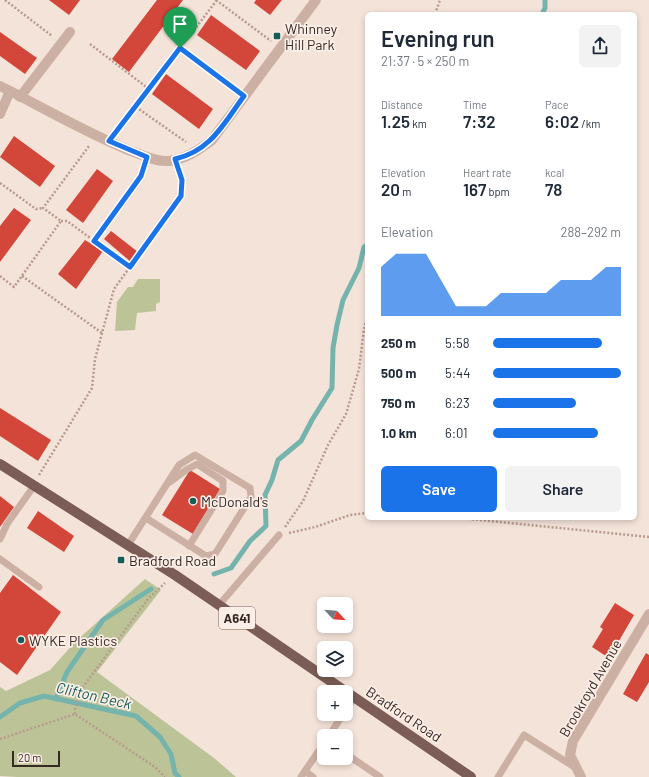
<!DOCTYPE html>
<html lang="en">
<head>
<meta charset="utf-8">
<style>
	:root { --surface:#fff; --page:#f2f2f3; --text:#1f2937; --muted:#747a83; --accent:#1a73e8 }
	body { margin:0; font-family:Barlow,sans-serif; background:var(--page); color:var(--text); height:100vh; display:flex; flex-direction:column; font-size:15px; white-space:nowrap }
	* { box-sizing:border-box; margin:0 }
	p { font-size:13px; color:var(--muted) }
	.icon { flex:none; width:22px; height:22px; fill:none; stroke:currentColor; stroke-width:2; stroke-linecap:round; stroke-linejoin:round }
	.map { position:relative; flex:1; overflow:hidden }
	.side { position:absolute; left:365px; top:12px; width:272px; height:508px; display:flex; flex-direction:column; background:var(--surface); border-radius:6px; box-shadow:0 2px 6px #0003 }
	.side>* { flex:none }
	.needle { width:26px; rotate:116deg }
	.fabs { position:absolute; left:317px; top:597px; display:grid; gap:8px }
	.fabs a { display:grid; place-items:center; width:36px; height:36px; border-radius:6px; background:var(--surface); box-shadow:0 2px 6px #0003; font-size:20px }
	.scale { position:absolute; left:12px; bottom:10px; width:48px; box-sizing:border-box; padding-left:4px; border:2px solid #372926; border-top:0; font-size:11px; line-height:14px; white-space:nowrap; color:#372926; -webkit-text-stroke:3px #fbeee6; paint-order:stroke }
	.pin { position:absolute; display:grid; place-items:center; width:34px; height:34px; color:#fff; margin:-41px -17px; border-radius:50% 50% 50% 0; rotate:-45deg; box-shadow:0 0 4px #0007 }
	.pin .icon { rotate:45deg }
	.round { display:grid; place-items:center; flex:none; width:42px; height:42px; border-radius:6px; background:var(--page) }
	.overview { display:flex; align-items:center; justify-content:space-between; height:68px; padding:0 16px }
	h1 { font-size:22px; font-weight:600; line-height:30px }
	.figures { display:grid; grid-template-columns:repeat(3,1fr); gap:6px; height:68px; padding:4px 16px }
	.figures div { display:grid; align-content:center }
	.figures b { font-size:17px; font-weight:600 }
	.figures small { font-size:11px; font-weight:400 }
	.figures p { font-size:11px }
	.chart { height:112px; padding:8px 16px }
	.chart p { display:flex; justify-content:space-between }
	.chart svg { width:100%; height:72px; margin-top:4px; fill:var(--accent); opacity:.7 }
	.primary-button { display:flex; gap:8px; margin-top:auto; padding:8px 16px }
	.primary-button a { flex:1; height:46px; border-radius:6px; background:var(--accent); color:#fff; font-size:16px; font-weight:600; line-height:46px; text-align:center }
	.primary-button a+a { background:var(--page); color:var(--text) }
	ul { padding:0 16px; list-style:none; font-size:13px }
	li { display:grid; grid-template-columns:64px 48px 1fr; align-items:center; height:30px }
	li i { height:10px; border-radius:5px; background:var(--accent) }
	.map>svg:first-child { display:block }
	.green { fill:#bcc497 }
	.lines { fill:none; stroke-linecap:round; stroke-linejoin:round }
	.stream { stroke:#75b4ad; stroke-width:5 }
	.building { fill:#d24739 }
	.path { stroke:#b99a8e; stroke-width:2.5; stroke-dasharray:2 2; stroke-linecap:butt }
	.lane { stroke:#cdb0a4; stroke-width:7 }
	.street { stroke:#cdb0a4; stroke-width:10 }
	.primary { stroke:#7b5c56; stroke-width:10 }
	.route-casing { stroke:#fff; stroke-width:8 }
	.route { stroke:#1a73e8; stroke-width:5 }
	.poi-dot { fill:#175d57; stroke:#fbeee6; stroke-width:1.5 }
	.labels { text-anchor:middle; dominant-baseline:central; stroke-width:3.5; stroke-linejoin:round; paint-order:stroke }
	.shield { fill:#fbeee6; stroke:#726460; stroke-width:1 }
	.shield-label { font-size:13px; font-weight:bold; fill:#372926 }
	.poi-label { font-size:14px; fill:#372926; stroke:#fbeee6; text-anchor:start }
	.street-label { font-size:14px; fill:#372926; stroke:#fbeee6 }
	.water-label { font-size:15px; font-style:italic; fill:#175d57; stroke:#fbeee6 }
</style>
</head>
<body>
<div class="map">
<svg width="649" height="777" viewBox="0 0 649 777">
	<rect width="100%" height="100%" fill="#f4e3d9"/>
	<g class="green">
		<polygon points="138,279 160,279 160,302 156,304 156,311 137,313 135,330 115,331 117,302 128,287 133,287"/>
		<polygon points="145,579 161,590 97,672 214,758 236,777 17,777 0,776 0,687 6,691 50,670 75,642"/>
	</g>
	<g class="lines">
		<g class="stream">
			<polyline points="542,14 545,8 545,0"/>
			<polyline points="214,574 231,568 250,541 266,526 265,495 272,480 278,460 301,441 312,420 332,388 333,348 337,325 343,300 359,268 364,247 367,245"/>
			<polyline points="56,699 67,672 103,620 151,589"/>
			<polyline points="0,717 20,703 44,696 136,716 160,737 171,754 175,773 179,777"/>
		</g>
	</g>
	<g class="building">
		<polygon points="49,0 80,0 69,15"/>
		<polygon points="157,0 183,0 129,72 112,59"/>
		<polygon points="256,0 282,0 270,15 254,3"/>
		<polygon points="211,15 260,51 246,70 197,35"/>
		<polygon points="0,32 37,58 25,74 0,56"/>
		<polygon points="166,74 213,109 199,129 152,94"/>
		<polygon points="14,136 55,166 40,187 0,157"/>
		<polygon points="97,169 113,181 83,223 66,210"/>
		<polygon points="14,208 31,220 0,262 0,226"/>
		<polygon points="111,231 138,252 131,262 104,239"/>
		<polygon points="85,240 103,251 76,289 58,274"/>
		<polygon points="0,408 51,440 38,461 0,436"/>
		<polygon points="190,470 220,489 193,534 162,515"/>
		<polygon points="0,496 14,507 0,527"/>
		<polygon points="38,511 74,536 64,552 27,528"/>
		<polygon points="13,575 61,612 17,675 0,662 0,593"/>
		<polygon points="615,603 634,615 609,658 592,647 603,629 600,627"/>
		<polygon points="646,653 649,655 649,682 637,702 623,694"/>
	</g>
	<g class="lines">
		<g class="path">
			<polyline points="5,0 52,36"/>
			<polyline points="216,0 271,41"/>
			<polyline points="435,14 440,0"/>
			<polyline points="90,44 149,89"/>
			<polyline points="180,48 234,89"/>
			<polyline points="136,107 186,142"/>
			<polyline points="116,132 217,0"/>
			<polyline points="0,183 36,209 43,208"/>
			<polyline points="61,221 67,221 130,267"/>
			<polyline points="94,241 141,177 143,169"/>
			<polyline points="0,276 14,287 61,221 43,208 89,146"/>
			<polyline points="22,276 102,333"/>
			<polyline points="39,475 92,388 95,359 114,289 181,196 182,180 179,171"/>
			<polyline points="460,518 649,537"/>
			<polyline points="285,527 303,501 328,445 346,414 359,369 364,329 367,318"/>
			<polyline points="289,533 315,527 350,515 367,513"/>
			<polyline points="75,714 75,710 80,691 148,599 165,583"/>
			<polyline points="0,739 75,714 155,767 165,777"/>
		</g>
		<g class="lane">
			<polyline points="170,482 186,470 197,464 223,481 223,491 189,546"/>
			<polyline points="0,539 7,524 34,486"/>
			<polyline points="128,545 179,465 195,455 250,488 251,497 215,554 206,556 146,518"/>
			<polyline points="0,559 39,587"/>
			<polyline points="219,605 279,535"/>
			<polyline points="346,710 354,698"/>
			<polyline points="329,736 343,714"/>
			<polyline points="346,754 380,777"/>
			<polyline points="305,771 313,777"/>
			<polyline points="301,777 324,743"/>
			<polyline points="498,777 524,735 576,768"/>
		</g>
		<g class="street">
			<path d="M0,86C44,108 86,133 131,151C143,155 156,162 169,161C186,159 199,150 212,140L316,0"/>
			<polyline points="20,97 70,32"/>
			<polyline points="0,114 10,91"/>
			<polyline points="581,777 570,755 573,741 649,614"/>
		</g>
		<polyline class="primary" points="0,464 175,575 471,777"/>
	</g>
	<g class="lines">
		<defs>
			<path id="route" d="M180,48L244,96C224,123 211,151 175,159L182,180L181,196L130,267L94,241L141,176L147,157L109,141Z"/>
		</defs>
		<use href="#route" class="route-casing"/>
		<use href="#route" class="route"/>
	</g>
	<g class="poi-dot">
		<rect x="273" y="32" width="8" height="8" rx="2"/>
		<circle cx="193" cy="501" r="4"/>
		<rect x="117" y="556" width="8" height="8" rx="2"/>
		<circle cx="21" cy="640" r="4"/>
	</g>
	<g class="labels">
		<rect class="shield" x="219" y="607" width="36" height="22" rx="3"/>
		<g class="shield-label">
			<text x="237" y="618">A641</text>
		</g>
		<g class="poi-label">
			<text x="285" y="28">Whinney<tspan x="285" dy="16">Hill Park</tspan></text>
			<text x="201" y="501">McDonald's</text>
			<text x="129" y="560">Bradford Road</text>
			<text x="29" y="640">WYKE Plastics</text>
		</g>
		<g class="street-label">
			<text transform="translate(590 688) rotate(-60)">Brookroyd Avenue</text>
			<text transform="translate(404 714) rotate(34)">Bradford Road</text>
		</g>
		<g class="water-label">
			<text transform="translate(94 695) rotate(13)">Clifton Beck</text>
		</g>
	</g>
</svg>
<div class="fabs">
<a><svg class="needle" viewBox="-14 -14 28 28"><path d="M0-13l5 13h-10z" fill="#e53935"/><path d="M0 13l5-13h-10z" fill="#747a83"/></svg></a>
<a><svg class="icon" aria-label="layers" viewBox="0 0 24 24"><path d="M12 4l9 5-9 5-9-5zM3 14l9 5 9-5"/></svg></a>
<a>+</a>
<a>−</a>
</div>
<div class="scale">20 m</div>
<div class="pin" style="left:180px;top:48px;background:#1e9e55"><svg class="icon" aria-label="arrive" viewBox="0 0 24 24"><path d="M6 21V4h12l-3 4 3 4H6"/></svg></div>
<section class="side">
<div class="overview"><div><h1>Evening run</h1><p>21:37 · 5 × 250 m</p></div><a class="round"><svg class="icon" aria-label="share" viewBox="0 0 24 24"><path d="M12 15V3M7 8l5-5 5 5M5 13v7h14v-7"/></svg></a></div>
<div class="figures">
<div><p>Distance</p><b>1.25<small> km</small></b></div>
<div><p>Time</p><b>7:32</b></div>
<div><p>Pace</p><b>6:02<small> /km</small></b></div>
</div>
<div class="figures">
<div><p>Elevation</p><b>20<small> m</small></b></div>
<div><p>Heart rate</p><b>167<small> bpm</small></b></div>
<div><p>kcal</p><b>78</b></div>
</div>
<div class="chart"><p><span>Elevation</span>288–292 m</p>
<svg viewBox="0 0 160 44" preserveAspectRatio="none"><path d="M0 44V14L10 6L20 6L30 6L40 22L50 38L60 38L70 38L80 30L90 30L100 30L110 30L120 22L130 22L140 22L150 14L160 14V44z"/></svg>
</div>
<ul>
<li><b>250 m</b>5:58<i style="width:85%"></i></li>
<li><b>500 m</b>5:44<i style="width:100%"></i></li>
<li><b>750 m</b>6:23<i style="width:65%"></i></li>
<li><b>1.0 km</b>6:01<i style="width:82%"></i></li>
</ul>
<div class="primary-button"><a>Save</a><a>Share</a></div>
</section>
</div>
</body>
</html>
